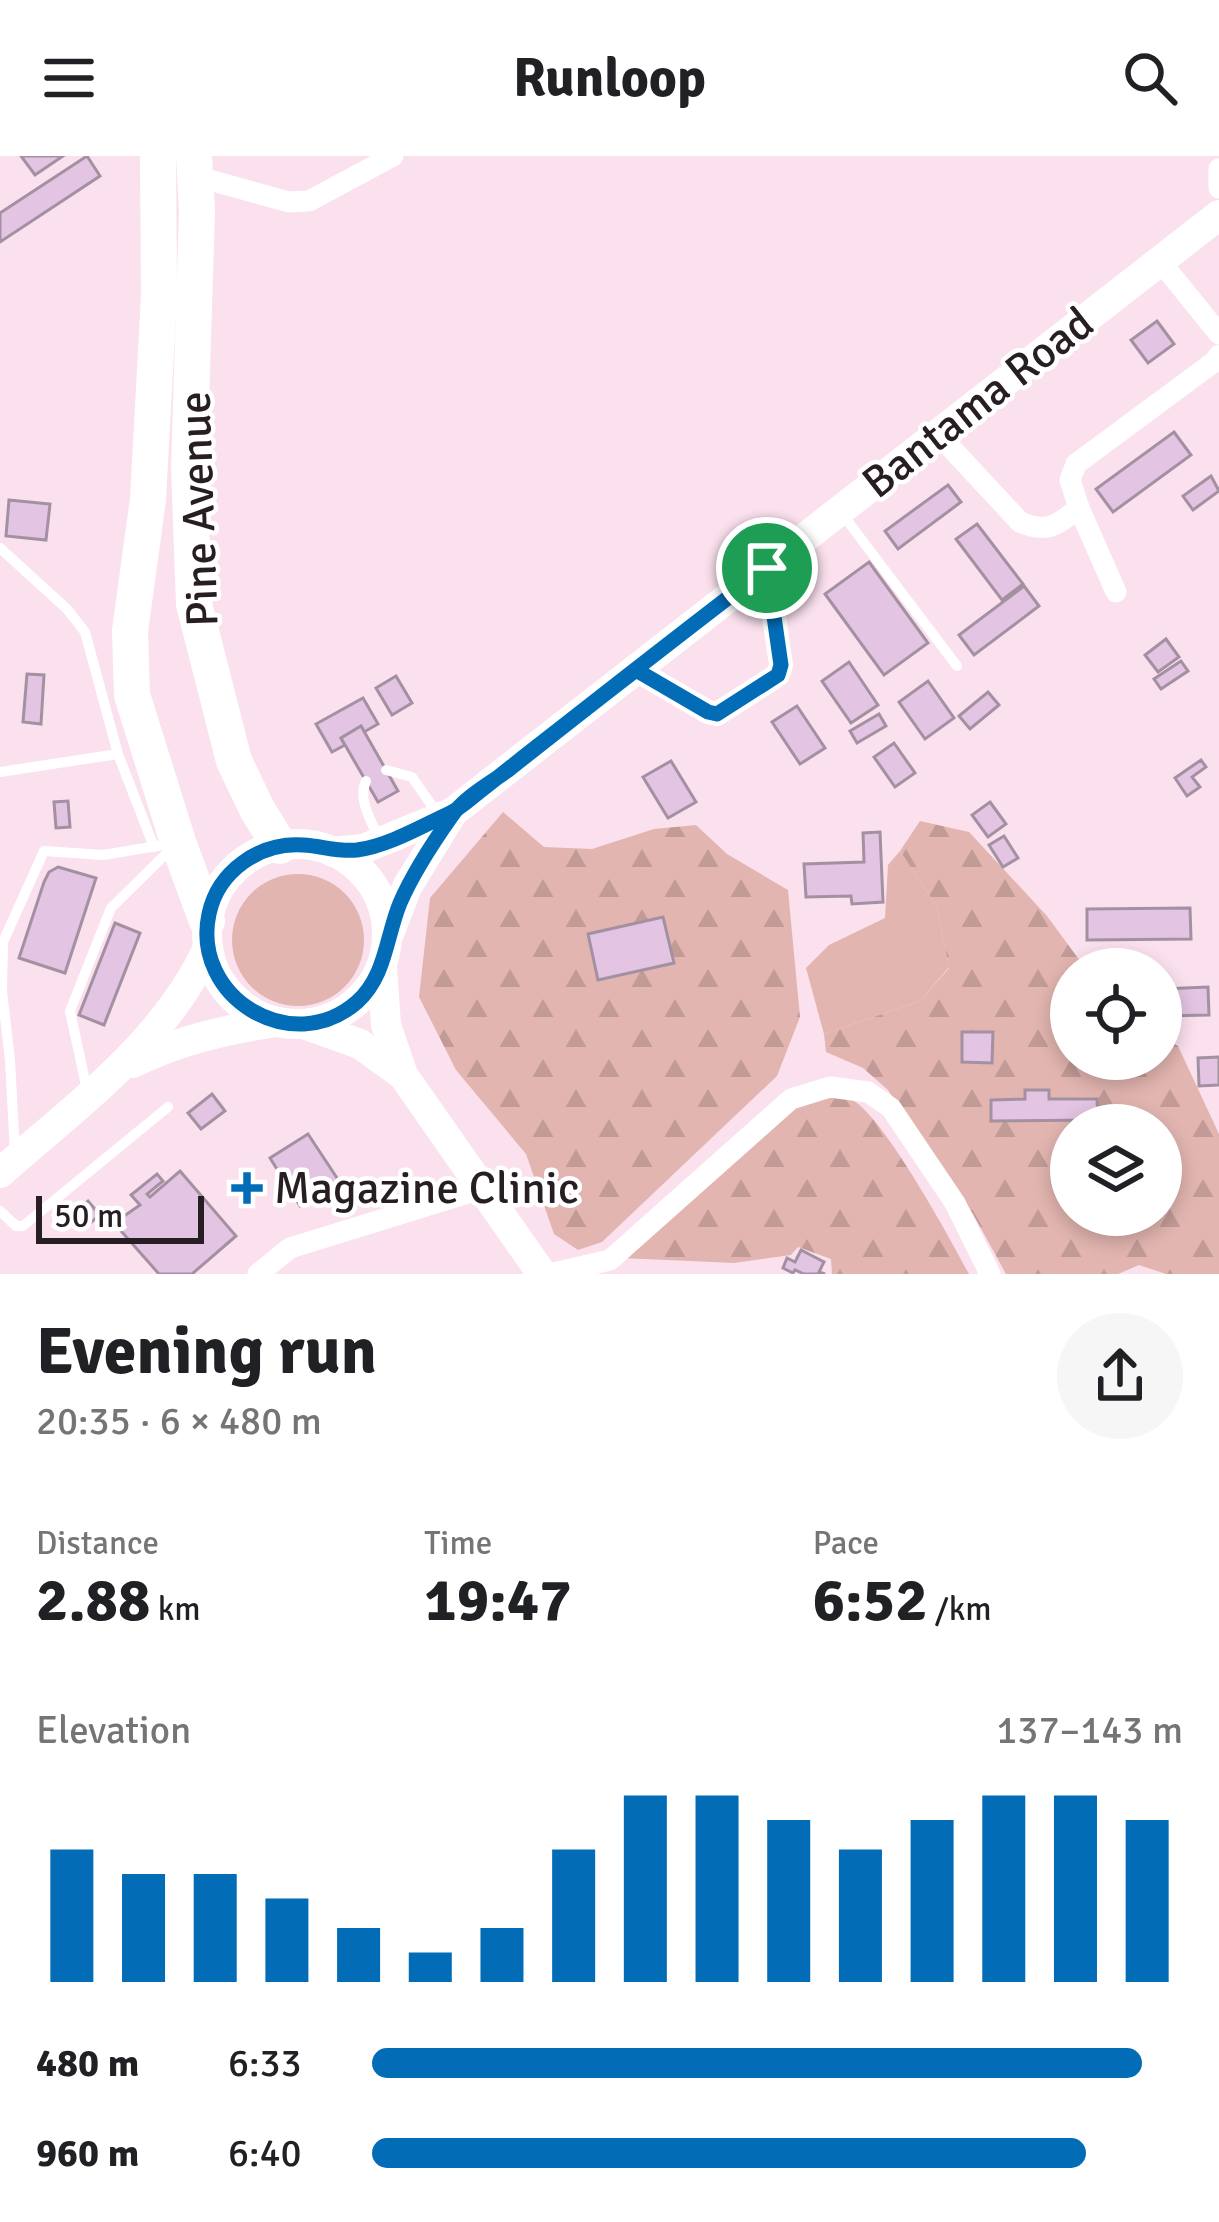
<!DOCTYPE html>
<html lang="en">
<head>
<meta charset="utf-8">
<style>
	:root { --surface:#fff; --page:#f6f6f6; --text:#202124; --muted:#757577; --accent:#036cb7 }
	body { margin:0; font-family:Signika,sans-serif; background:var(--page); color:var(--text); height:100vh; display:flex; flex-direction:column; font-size:45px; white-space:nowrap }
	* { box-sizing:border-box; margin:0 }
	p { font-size:39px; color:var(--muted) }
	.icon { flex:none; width:66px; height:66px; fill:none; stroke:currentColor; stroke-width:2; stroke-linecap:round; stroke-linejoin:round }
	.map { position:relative; height:1118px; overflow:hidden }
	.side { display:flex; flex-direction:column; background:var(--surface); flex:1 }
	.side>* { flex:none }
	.controls { position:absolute; left:1050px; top:792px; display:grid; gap:24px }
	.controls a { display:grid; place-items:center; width:132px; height:132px; border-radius:50%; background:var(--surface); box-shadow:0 6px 18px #0003; font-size:60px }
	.scale { position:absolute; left:36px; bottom:30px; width:168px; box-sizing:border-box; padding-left:12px; border:6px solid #271e23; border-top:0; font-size:33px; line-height:42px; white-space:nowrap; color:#271e23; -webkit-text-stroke:9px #fff; paint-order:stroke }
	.pin { position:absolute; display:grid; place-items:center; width:102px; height:102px; color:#fff; margin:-51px; border:6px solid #fff; border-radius:50%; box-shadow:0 3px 12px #0007 }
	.round { display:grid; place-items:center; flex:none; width:126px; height:126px; border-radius:63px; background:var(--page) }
	.summary { display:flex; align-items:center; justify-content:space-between; height:204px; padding:0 36px }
	h1 { font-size:66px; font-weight:800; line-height:90px }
	.figures { display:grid; grid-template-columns:repeat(3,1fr); gap:18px; height:204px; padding:12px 36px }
	.figures div { display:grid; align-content:center }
	.figures b { font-size:60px; font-weight:800 }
	.figures small { font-size:33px; font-weight:400 }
	.figures p { font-size:33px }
	.chart { height:336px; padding:24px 36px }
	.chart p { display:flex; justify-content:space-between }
	.chart svg { width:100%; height:216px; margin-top:12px; stroke:var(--accent); stroke-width:6 }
	ul { padding:0 36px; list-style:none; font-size:39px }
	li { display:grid; grid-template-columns:192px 144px 1fr; align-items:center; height:90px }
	li i { height:30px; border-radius:15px; background:var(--accent) }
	header { display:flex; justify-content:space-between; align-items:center; height:156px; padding:0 36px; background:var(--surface); font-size:54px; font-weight:800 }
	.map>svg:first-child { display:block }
	.grass { fill:#e2b5b0 }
	.forest { fill:url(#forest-firs); fill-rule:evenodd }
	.building { fill:#e3c4e2; stroke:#a391a2; stroke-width:3 }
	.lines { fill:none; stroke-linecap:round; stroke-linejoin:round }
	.service { stroke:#fff; stroke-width:10 }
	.minor { stroke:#fff; stroke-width:21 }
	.secondary { stroke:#fff; stroke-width:30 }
	.primary { stroke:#fff; stroke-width:36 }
	.route-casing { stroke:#fff; stroke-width:24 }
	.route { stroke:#036cb7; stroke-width:15 }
	.poi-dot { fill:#036cb7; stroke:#fff; stroke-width:4.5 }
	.labels { text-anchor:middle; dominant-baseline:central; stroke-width:9; stroke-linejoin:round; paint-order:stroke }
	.street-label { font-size:45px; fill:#271e23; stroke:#fff }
	.poi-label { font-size:45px; fill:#271e23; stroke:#fff; text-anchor:start }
</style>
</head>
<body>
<header><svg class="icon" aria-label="menu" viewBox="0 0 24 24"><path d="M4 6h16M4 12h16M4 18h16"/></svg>Runloop<svg class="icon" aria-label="search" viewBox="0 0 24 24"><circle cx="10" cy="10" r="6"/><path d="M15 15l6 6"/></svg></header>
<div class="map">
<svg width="1219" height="1118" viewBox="0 0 1219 1118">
	<defs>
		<pattern id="forest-firs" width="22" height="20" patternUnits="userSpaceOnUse" patternTransform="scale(3)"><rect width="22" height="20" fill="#e2b5b0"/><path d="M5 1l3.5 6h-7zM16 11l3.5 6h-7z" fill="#c29b97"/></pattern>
	</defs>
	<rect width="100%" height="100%" fill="#fbe1ee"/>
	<g class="grass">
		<polygon points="900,695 937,751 949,811 920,845 824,878 806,812 829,789 885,762 888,709"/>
		<circle cx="298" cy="784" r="66"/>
	</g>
	<g class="forest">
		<polygon points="503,656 544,691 592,693 654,673 696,669 727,698 788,734 800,861 777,920 602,1086 578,1094 554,1078 526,998 456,914 419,841 430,742"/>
		<path d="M920,665L969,676L1047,760L1086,813H1071V903H1161V880L1178,890L1219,978V1118H1166L1139,1109L1118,1118H1006L973,1058L888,934L863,912L826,896L824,878L920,845L949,812L937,751L900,695ZM1071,969H1161V1059H1071Z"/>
		<path d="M822,941C830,941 843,940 850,943C881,955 951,1084 969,1118H832L831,1103L798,1091L791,1099L734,1107L621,1102L796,949Z"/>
	</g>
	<g class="building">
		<polygon points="21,0 63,0 35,19"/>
		<polygon points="87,0 100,20 0,86 0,57"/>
		<polygon points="1157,165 1174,188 1148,207 1131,184"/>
		<polygon points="1174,276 1191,299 1113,356 1096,333"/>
		<polygon points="1211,320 1219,335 1193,354 1183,340"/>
		<polygon points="948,329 961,346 898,393 885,375"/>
		<polygon points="9,344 50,348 46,384 6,380"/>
		<polygon points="977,368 1023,428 1002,444 956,383"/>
		<polygon points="869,406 928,487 884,519 825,438"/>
		<polygon points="1024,430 1039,450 974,499 959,479"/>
		<polygon points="1166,483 1179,501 1158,516 1145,499"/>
		<polygon points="1181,505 1188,515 1161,533 1154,523"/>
		<polygon points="849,506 878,549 851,567 822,525"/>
		<polygon points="27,518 44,519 41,568 23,566"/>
		<polygon points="396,520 412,547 392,559 376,532"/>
		<polygon points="928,525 954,562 925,583 899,546"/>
		<polygon points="988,536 999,549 970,573 959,560"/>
		<polygon points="363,542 378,568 364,576 361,570 341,582 345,589 332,596 316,568"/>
		<polygon points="797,550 825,592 800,608 772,566"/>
		<polygon points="879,558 886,570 857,587 850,575"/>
		<polygon points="361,570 398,635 378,646 341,582"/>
		<polygon points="894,587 915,617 895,631 874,601"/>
		<polygon points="1201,604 1206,611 1192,621 1200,631 1187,640 1175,622"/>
		<polygon points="671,605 696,646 668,662 643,621"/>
		<polygon points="68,645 70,671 56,672 54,646"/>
		<polygon points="990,646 1006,668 988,681 972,659"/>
		<polygon points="880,676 883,746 852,748 851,740 806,741 804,708 864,706 863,677"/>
		<polygon points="1004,680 1018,702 1003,711 989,689"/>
		<polygon points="58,711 96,722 65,817 19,802 44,726 49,716"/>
		<polygon points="1190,752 1191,783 1087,784 1087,753"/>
		<polygon points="663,761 674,807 598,824 588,778"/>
		<polygon points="115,767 140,777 104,869 79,859"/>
		<polygon points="1208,831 1209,859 1161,860 1161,833"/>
		<polygon points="962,876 993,876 992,907 962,906"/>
		<polygon points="1219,901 1219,929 1199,930 1198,902"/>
		<polygon points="1025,934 1049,934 1049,943 1097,943 1098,964 991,965 991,944 1025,943"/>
		<polygon points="212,938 225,955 201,973 188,957"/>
		<polygon points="308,978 339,1025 300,1050 270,1002"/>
		<polygon points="180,1015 236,1080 192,1118 159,1118 114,1067 140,1049 131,1039 157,1018 163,1025 147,1038 150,1041"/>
		<polygon points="88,1045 100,1059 84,1072 72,1058"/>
		<polygon points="801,1094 824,1106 819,1116 825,1118 804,1118 795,1114 793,1117 783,1112 787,1102 795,1106"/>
	</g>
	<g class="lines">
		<g class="service">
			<polyline points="843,359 957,510"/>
			<polyline points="0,392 67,453 85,476 118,598 154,691"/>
			<polyline points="639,515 708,557 717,558 778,519 781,509 768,419"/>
			<polyline points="386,614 412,621 439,660"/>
			<polyline points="0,616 118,598"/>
			<path d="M366,625C357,644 372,665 379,684"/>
			<polyline points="87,934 70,855 111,752 171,693"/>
			<polyline points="15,997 10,904 2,835 3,786 44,695 103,699 175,687"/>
			<polyline points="0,1055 16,1070 23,1070 168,951"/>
		</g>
		<g class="minor">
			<polyline points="1219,13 1219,32"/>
			<polyline points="195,20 289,46 309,45 393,0"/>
			<polyline points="1160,105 1219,178"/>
			<path d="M938,278L1020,366C1048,378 1057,369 1079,352"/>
			<polyline points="1116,436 1079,352 1070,324 1076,308 1214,206 1219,199"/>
			<polyline points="258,1118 290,1092 481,1033"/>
			<polyline points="549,1118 610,1104 791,943 830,931 868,936 891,952 955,1047 990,1118"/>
		</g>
		<g class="secondary">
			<circle cx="297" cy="778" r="90"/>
			<polyline points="333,696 363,693 453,656 1219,59"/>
			<polyline points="389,778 407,731 453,656"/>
			<polyline points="382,811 386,869 403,919 542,1118"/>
			<polyline points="304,868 360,888 403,919"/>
			<path d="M133,907C178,884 227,873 277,866"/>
			<path d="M0,1017C76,950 164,887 208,792"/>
		</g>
		<g class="primary">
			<polyline points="158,0 159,140 148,343 130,475 132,539 178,686 207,765"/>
			<polyline points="194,0 197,55 189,311 194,448 234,605 258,655 280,690"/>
		</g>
	</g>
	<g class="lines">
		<defs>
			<path id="route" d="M767,412C692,469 618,527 544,585C522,602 501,619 479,636C470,643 461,652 450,657C422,670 388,690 357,694C337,696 323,690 303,689C260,686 218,715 209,758C191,841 292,903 357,846C386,820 386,781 400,747C413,717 432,688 451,661C463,642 489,628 507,615C550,581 593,547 636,514L708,556L717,558L778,519L781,509L767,412"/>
		</defs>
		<use href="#route" class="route-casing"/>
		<use href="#route" class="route"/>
	</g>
	<path class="poi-dot" d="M241 1014h12v12h12v12h-12v12h-12v-12h-12v-12h12z"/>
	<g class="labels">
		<g class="street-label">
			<text transform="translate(978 247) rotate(-38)">Bantama Road</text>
			<text transform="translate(199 353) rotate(-92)">Pine Avenue</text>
		</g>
		<g class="poi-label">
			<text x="274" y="1032">Magazine Clinic</text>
		</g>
	</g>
</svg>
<div class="controls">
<a><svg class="icon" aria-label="locate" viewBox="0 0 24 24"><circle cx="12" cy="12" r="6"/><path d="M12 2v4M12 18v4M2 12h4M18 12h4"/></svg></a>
<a><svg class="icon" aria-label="layers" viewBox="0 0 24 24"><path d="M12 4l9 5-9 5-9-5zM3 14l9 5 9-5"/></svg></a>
</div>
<div class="scale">50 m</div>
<div class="pin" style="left:767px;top:412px;background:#1e9e55"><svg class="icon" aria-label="arrive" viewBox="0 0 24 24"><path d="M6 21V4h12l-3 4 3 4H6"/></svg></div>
</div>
<section class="side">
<div class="summary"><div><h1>Evening run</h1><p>20:35 · 6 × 480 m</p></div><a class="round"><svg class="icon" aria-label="share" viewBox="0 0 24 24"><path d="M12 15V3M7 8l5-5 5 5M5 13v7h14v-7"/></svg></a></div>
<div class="figures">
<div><p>Distance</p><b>2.88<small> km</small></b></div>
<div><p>Time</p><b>19:47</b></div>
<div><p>Pace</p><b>6:52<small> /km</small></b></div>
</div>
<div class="chart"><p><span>Elevation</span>137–143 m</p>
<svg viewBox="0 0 160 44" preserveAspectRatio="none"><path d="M5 44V17M15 44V22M25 44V22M35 44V27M45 44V33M55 44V38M65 44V33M75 44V17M85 44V6M95 44V6M105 44V11M115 44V17M125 44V11M135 44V6M145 44V6M155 44V11"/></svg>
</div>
<ul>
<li><b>480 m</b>6:33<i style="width:95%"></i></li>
<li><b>960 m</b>6:40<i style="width:88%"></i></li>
</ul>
</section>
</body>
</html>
